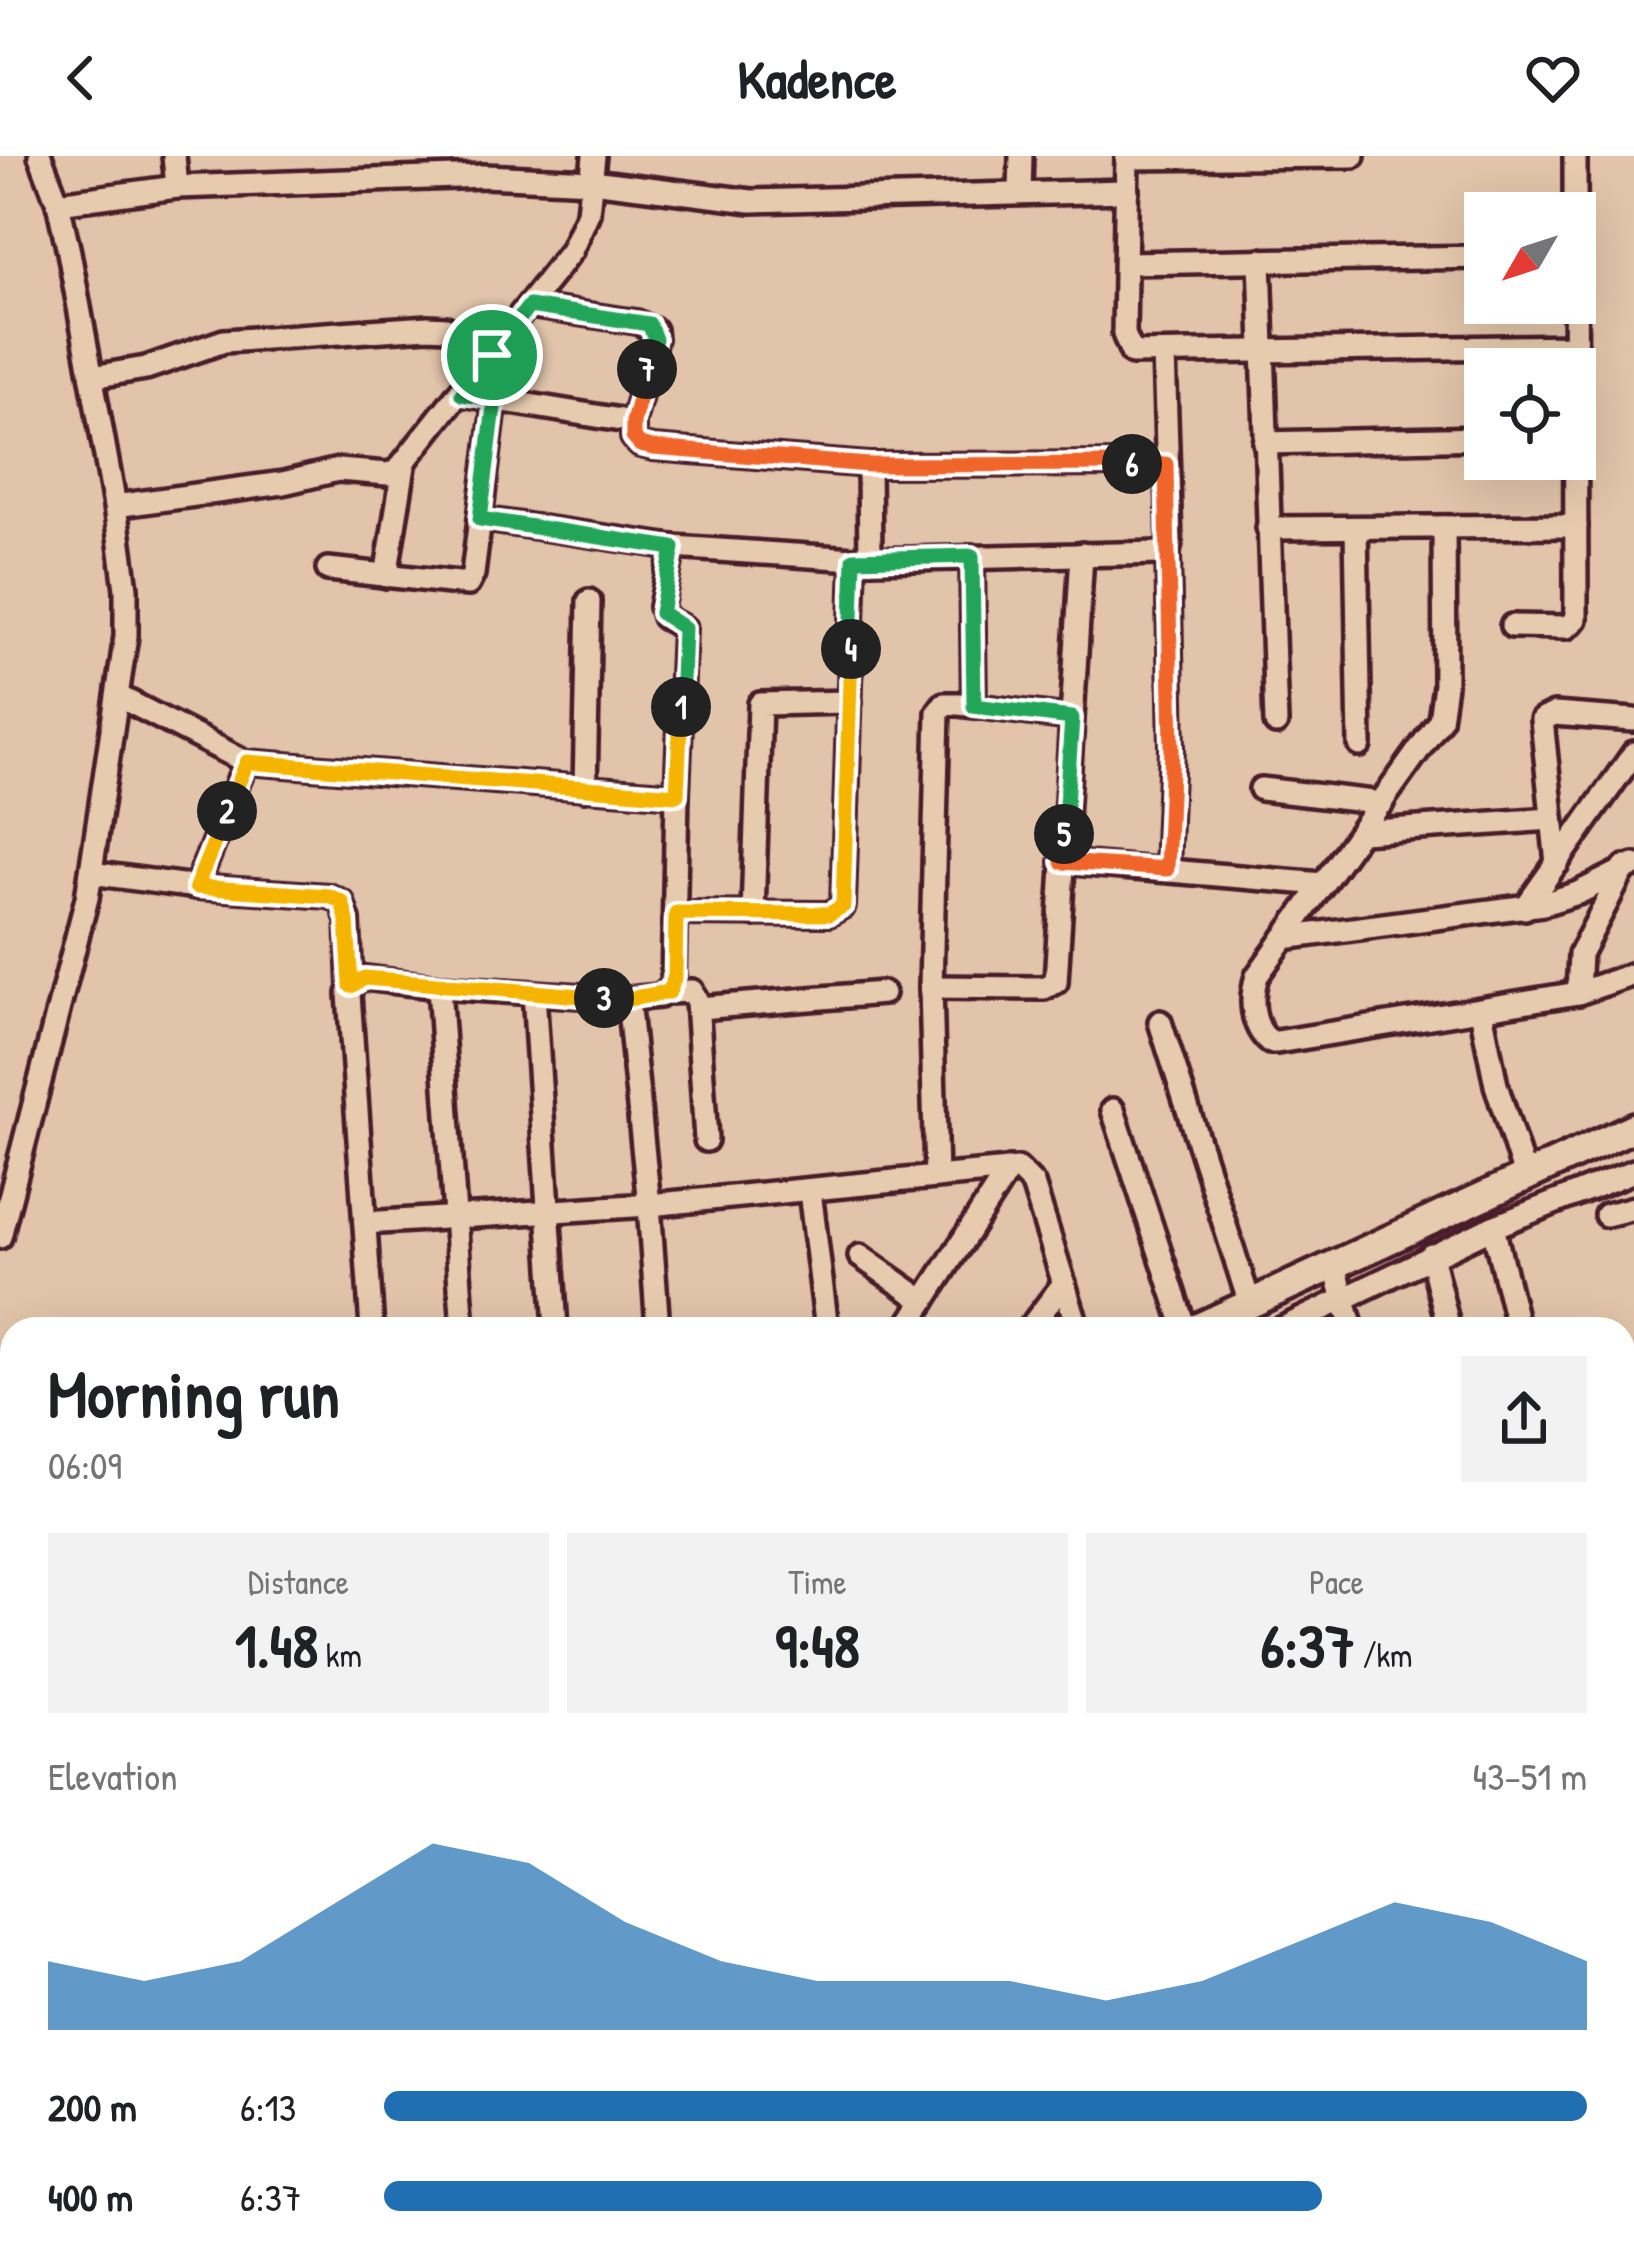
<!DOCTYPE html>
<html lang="en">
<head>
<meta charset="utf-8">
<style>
	:root { --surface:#fff; --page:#f2f2f2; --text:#202124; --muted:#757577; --accent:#1f6fb2 }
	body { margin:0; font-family:"Patrick Hand",sans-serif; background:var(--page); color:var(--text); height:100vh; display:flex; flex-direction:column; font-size:45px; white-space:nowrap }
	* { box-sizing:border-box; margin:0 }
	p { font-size:39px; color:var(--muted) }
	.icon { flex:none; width:66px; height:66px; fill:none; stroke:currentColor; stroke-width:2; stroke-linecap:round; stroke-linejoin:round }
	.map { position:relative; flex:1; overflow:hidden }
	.side { position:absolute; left:0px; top:1161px; width:1635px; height:951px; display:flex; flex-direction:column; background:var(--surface); border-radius:36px 36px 0 0; box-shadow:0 12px 48px #0002 }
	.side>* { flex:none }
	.needle { width:78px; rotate:231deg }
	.tools { position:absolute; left:1464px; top:36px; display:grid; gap:24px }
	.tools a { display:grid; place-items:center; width:132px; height:132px; border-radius:0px; background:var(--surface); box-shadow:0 12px 48px #0002; font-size:60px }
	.pin { position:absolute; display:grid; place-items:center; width:102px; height:102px; color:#fff; margin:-51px; border:6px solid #fff; border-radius:50%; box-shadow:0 3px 12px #0007 }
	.km { position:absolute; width:60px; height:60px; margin:-30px; border-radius:50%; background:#222; color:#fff; font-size:33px; line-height:60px; text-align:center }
	.round { display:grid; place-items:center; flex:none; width:126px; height:126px; border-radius:0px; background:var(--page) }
	.overview { display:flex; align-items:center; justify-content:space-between; height:204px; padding:0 48px }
	h1 { font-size:66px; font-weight:800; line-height:90px }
	.figures { display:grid; grid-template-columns:repeat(3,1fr); gap:18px; height:204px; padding:12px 48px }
	.figures div { display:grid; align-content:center; border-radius:0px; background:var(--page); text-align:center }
	.figures b { font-size:60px; font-weight:800 }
	.figures small { font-size:33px; font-weight:400 }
	.figures p { font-size:33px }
	.chart { height:336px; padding:24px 48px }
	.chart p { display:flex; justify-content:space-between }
	.chart svg { width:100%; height:216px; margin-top:12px; fill:var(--accent); opacity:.7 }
	ul { padding:0 48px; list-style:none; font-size:39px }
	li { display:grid; grid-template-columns:192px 144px 1fr; align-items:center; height:90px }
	li i { height:30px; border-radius:15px; background:var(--accent) }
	header { display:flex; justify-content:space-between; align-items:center; height:156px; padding:0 48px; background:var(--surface); font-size:54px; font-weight:800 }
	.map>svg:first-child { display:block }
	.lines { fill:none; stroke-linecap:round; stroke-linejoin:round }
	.minor-casing { stroke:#4a1f2b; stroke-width:30 }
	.tertiary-casing { stroke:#4a1f2b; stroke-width:36 }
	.secondary-casing { stroke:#4a1f2b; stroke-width:39 }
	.minor { stroke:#e7cbae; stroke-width:21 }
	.tertiary { stroke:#e7cbae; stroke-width:27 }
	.secondary { stroke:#e7cbae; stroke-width:30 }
	.split-1-casing { stroke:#fff; stroke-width:24 }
	.split-2-casing { stroke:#fff; stroke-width:24 }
	.split-3-casing { stroke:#fff; stroke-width:24 }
	.split-4-casing { stroke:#fff; stroke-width:24 }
	.split-5-casing { stroke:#fff; stroke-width:24 }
	.split-6-casing { stroke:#fff; stroke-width:24 }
	.split-7-casing { stroke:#fff; stroke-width:24 }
	.split-8-casing { stroke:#fff; stroke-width:24 }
	.split-1 { stroke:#22a559; stroke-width:15 }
	.split-2 { stroke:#f5b400; stroke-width:15 }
	.split-3 { stroke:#f5b400; stroke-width:15 }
	.split-4 { stroke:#f5b400; stroke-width:15 }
	.split-5 { stroke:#22a559; stroke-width:15 }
	.split-6 { stroke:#f0652b; stroke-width:15 }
	.split-7 { stroke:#f0652b; stroke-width:15 }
	.split-8 { stroke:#22a559; stroke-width:15 }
</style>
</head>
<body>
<header><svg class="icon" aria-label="back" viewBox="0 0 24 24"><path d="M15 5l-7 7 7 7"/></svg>Kadence<svg class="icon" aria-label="heart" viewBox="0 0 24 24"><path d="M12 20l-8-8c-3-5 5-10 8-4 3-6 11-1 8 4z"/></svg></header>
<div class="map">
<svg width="1634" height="2111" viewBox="0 0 1634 2111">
	<rect width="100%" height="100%" fill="#e1c4a9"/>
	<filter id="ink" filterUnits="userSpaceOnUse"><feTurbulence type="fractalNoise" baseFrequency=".00833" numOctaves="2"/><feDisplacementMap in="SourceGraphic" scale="24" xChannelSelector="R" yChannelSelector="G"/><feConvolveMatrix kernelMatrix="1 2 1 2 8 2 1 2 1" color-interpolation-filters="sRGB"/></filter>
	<g filter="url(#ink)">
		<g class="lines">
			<defs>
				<g id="minor">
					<polyline points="174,0 177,31"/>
					<polyline points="1127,0 1124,178 1132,197 1576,190"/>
					<polyline points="1127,2 1353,0"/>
					<polyline points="1020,37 1021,0"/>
					<polyline points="58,47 177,31 484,20 592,25 751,45 1127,35"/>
					<polyline points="1260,104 1276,567"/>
					<polyline points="1126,107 1485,101"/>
					<polyline points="529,150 637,166 654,174 655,183 633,266 633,281 640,289 653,292 869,309 1166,308"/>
					<polyline points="92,221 146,212 224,185 428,171 446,172 492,199"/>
					<polyline points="462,238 633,266"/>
					<polyline points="1265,287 1485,282"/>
					<polyline points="869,309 870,404"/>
					<polyline points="115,350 283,327 338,314 388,318 397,315 571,95 588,57 594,0"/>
					<polyline points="480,363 673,391 870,404 1161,397 1168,395 1170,387 1164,197"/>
					<path d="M1444,371L1445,529L1440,564L1257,820C1250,842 1251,870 1270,886H1277L1578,837L1634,818"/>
					<polyline points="1268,372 1576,370"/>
					<polyline points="1356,372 1360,589"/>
					<polyline points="673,391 661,451 664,461 684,472 677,639"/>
					<polyline points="972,400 974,549"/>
					<polyline points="328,413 468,428 473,418 495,243"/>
					<polyline points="386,420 404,310"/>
					<polyline points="1512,470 1567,471 1576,463 1575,0"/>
					<polyline points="120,541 246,606 677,639 673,829 660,840 628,843 649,1049 1018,1013 1033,1028 1078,1173"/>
					<polyline points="585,633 589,445"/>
					<polyline points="1261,633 1382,647"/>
					<polyline points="1361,676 1552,663"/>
					<polyline points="1062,706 1323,728"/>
					<polyline points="1557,708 1542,564 1554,558 1634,564"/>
					<polyline points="1167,713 1172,592 1168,395"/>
					<polyline points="91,717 196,731 246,606"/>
					<polyline points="196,731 329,740 342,746 348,764 351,831"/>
					<polyline points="1525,752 1634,597"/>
					<polyline points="676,757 829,758 843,750 854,403"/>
					<polyline points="753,758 760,548 850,546"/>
					<polyline points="1284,782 1543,748 1578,737 1634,709"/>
					<polyline points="439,831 463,1173"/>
					<polyline points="931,831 1044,832 1056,826 1082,398"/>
					<polyline points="669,836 692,835 697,845 706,984"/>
					<polyline points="534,837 556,1173"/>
					<polyline points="1578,837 1580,798 1625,711"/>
					<polyline points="699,852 883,837"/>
					<polyline points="1481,855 1496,929 1525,1020"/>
					<polyline points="1160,866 1250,1148"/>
					<polyline points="1113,954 1185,1173"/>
					<polyline points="936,1021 931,831 938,556 944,548 959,548 1072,562"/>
					<polyline points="810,1035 827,1173"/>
					<polyline points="1606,1059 1634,1052"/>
					<polyline points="365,1067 649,1049 658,1173"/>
					<polyline points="1493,1071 1518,1173"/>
					<polyline points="0,1081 87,742 126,480 126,433 115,350 69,96 58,47 40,0"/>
					<polyline points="1431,1099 1449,1173"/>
					<polyline points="860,1100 924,1145"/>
					<polyline points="1334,1107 1352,1173"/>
					<polyline points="372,1173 349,838 354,825 365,822 439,831 628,843"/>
					<polyline points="906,1173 1009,1013"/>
					<polyline points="1029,1173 1064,1127"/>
					<polyline points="1281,1173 1493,1071 1634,1015"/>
					<polyline points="0,1485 12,1460"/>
					<polyline points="1623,1830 1634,1827"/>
					<polyline points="0,1893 12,1869"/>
					<polyline points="1623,2014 1634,2012"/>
					<polyline points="0,2020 12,2026"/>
					<polyline points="394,2100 416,2111"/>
					<polyline points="150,2111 155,2100"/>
					<polyline points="470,2111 476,2100"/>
					<polyline points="587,2111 593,2100"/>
					<polyline points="1094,2111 1095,2100"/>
					<polyline points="1349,2111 1377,2100"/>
				</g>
				<polyline id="tertiary" points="1195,1173 1634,971"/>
				<g id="secondary">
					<polyline points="0,1662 12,1668"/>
					<polyline points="819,2100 841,2111"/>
					<polyline points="853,2100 875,2111"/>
				</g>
			</defs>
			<use href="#minor" class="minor-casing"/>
			<use href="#tertiary" class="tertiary-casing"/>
			<use href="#secondary" class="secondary-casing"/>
			<use href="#minor" class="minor"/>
			<use href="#tertiary" class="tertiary"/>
			<use href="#secondary" class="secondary"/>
		</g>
	</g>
	<g class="lines" filter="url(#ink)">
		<defs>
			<polyline id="split-1" points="492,199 462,238 495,243 480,363 673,392 661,457 684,472 681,551"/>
			<polyline id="split-2" points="227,655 247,606 677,639 681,551"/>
			<polyline id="split-3" points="227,655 196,731 329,740 342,746 347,764 351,830 365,822 604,842"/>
			<polyline id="split-4" points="604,842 628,843 669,836 675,820 676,757 829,758 843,750 851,493"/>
			<polyline id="split-5" points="851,493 854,403 972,400 974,550 1072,562 1064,678"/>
			<polyline id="split-6" points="1064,678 1062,706 1167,713 1172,592 1166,308 1132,308"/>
			<polyline id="split-7" points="647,213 633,266 633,281 640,289 653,292 869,309 1132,308"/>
			<polyline id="split-8" points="492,199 529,150 649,168 655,183 647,213"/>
		</defs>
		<use href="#split-1" class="split-1-casing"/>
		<use href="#split-2" class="split-2-casing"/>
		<use href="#split-3" class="split-3-casing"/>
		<use href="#split-4" class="split-4-casing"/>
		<use href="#split-5" class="split-5-casing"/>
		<use href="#split-6" class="split-6-casing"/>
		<use href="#split-7" class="split-7-casing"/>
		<use href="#split-8" class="split-8-casing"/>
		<use href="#split-1" class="split-1"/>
		<use href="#split-2" class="split-2"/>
		<use href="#split-3" class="split-3"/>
		<use href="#split-4" class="split-4"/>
		<use href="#split-5" class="split-5"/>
		<use href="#split-6" class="split-6"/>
		<use href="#split-7" class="split-7"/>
		<use href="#split-8" class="split-8"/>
	</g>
</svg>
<div class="tools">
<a><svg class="needle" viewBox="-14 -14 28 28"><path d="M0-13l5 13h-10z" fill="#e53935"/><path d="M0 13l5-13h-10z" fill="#757577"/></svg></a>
<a><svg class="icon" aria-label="locate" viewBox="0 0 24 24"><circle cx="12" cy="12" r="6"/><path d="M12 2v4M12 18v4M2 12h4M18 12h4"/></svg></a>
</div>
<div class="pin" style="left:492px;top:199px;background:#1e9e55"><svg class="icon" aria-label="arrive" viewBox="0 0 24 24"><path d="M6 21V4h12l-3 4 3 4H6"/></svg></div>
<b class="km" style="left:681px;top:551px">1</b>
<b class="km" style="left:227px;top:655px">2</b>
<b class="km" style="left:604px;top:842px">3</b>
<b class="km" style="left:851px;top:493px">4</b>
<b class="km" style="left:1064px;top:678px">5</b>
<b class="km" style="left:1132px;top:308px">6</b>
<b class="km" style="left:647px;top:213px">7</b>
<section class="side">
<div class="overview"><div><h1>Morning run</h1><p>06:09</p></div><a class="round"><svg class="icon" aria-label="share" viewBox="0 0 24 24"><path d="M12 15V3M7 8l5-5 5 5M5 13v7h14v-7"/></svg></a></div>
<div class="figures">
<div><p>Distance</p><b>1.48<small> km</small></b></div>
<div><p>Time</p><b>9:48</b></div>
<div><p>Pace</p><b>6:37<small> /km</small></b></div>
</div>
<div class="chart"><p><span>Elevation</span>43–51 m</p>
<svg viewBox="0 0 160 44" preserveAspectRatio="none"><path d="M0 44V30L10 34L20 30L30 18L40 6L50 10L60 22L70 30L80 34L90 34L100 34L110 38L120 34L130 26L140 18L150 22L160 30V44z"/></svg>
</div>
<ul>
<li><b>200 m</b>6:13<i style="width:100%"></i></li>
<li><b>400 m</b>6:37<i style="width:78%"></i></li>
</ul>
</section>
</div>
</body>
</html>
